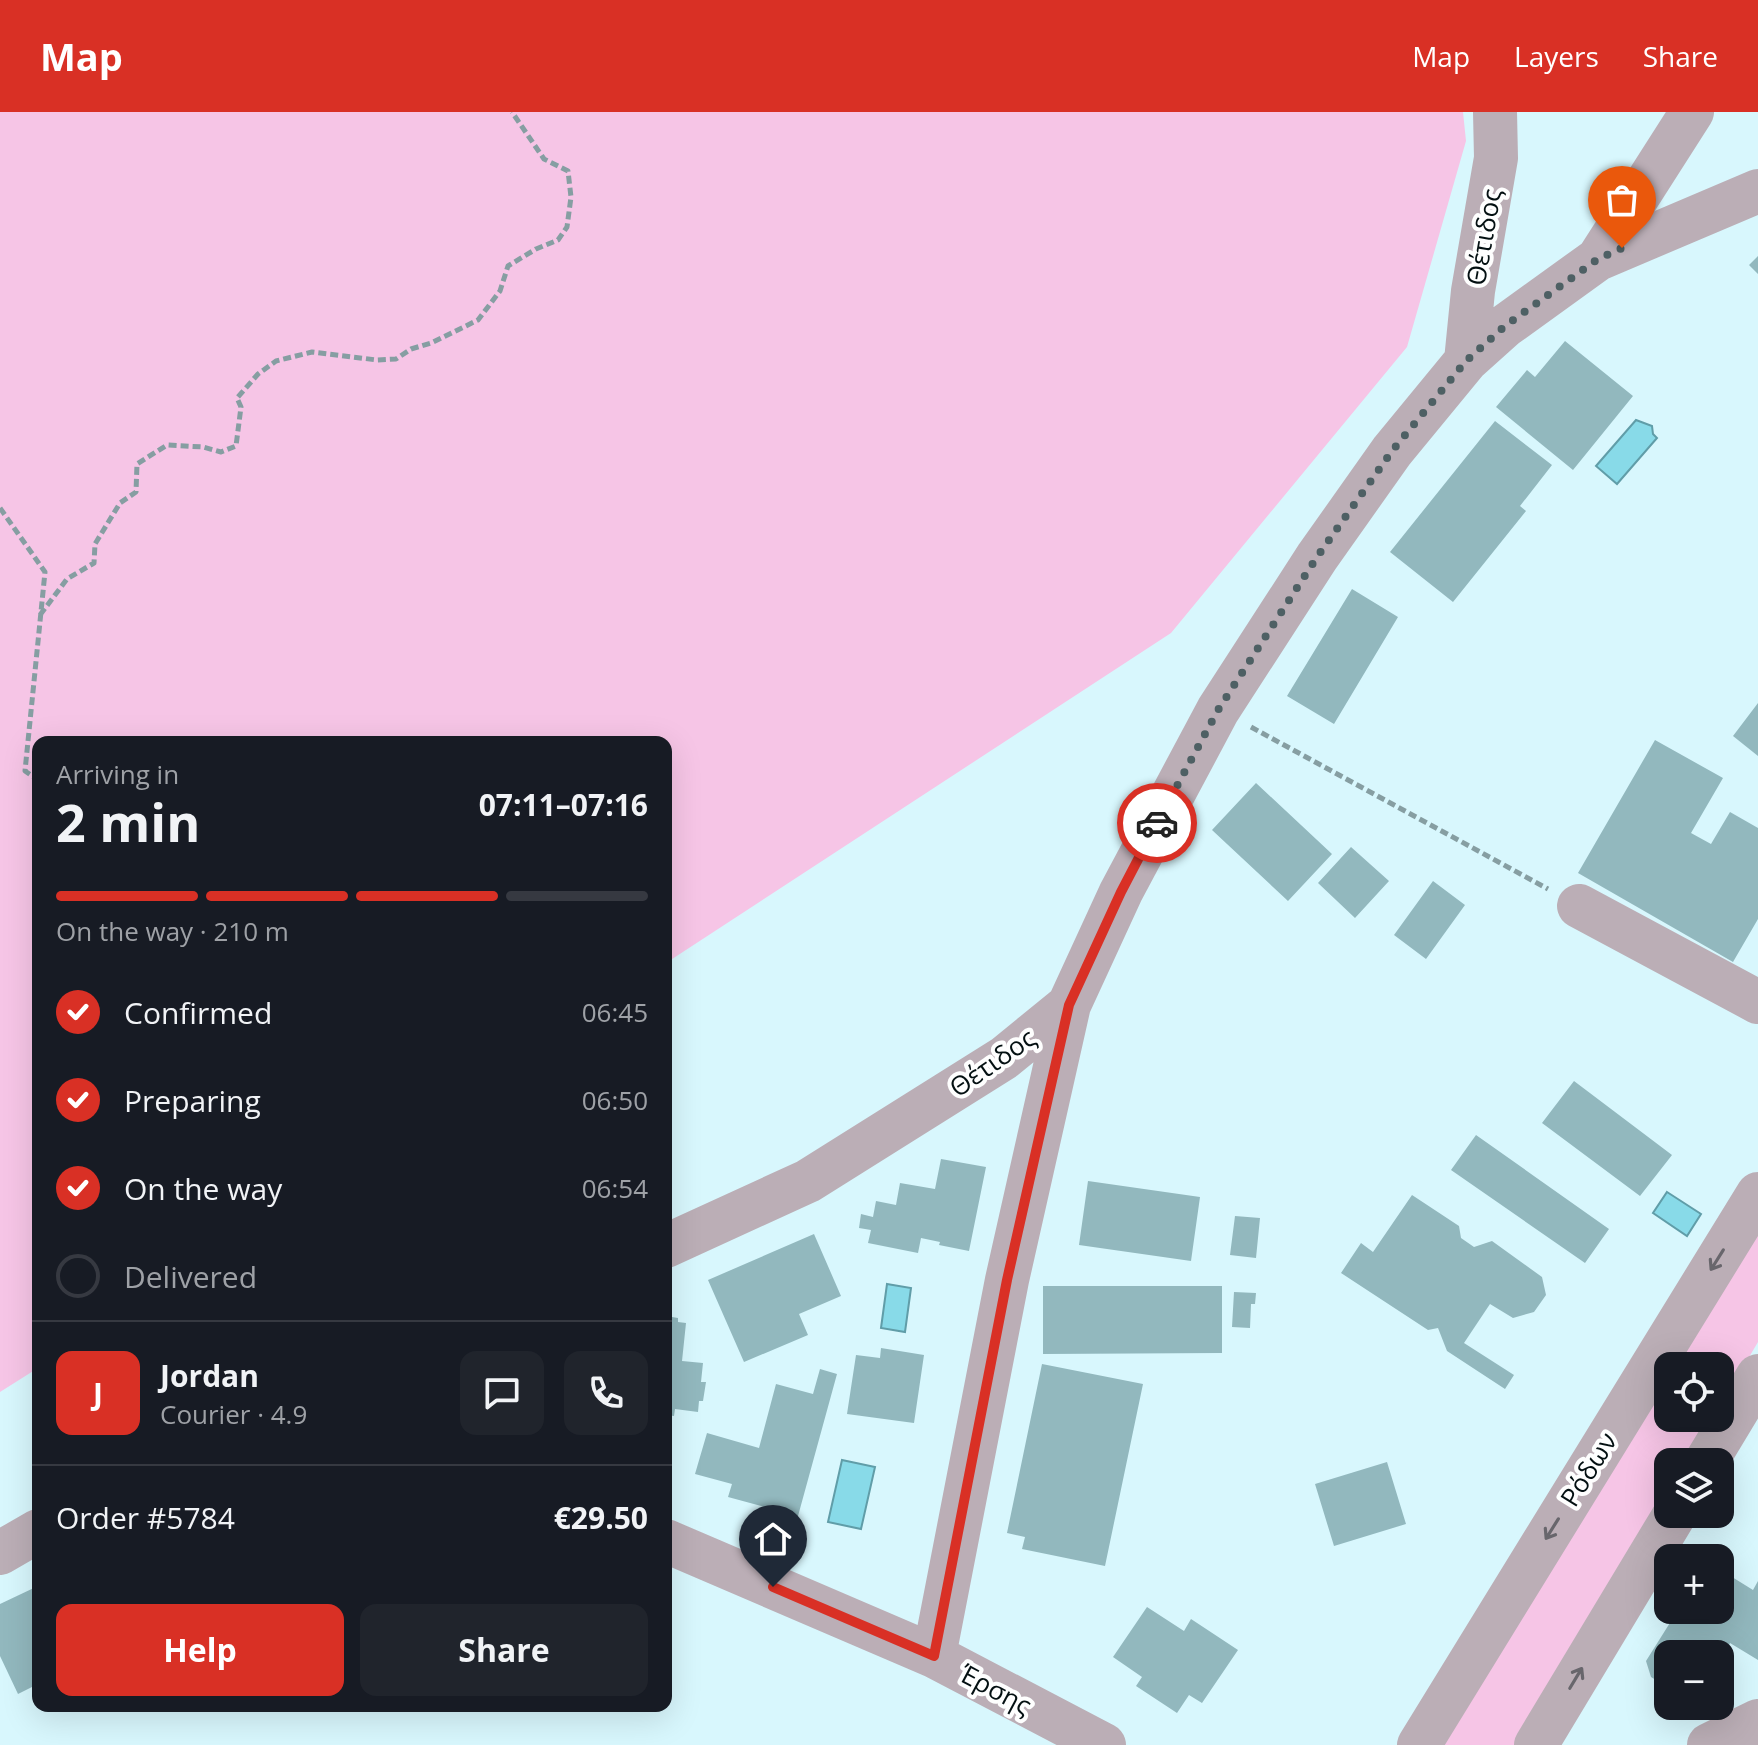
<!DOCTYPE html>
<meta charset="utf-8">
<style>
:root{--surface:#171b24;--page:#20242c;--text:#f1f3f6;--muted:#9ea1a6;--line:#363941;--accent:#d93025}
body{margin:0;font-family:"Open Sans",sans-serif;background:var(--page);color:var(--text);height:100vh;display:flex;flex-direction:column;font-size:30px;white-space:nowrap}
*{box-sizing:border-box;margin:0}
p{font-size:26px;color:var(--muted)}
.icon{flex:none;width:44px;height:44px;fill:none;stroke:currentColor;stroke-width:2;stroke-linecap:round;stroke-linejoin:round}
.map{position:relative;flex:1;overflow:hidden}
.side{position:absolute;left:32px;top:624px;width:640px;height:976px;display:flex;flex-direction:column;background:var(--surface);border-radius:16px;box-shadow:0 8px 32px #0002}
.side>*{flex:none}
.buttons{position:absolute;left:1654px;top:1240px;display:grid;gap:16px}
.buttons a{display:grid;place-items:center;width:80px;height:80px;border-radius:16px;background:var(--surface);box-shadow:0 8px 32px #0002;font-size:40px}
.pin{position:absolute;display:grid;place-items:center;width:68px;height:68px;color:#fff;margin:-82px -34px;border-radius:50% 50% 50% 0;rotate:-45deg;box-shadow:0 0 8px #0007}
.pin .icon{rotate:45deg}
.courier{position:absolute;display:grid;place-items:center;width:80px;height:80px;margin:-40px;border:6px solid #d93025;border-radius:50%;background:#fff;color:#222;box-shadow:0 2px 10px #0007}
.head em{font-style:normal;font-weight:700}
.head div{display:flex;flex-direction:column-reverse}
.head{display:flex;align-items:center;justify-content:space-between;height:136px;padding:0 24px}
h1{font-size:52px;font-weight:700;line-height:60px}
.bar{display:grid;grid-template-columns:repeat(4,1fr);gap:12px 8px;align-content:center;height:96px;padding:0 24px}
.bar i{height:10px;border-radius:6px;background:var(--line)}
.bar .current{background:var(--accent)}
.bar p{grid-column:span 4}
.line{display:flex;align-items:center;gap:20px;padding:0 24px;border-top:2px solid var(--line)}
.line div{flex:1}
.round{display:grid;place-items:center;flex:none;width:84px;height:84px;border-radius:16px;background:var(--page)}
ol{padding:0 24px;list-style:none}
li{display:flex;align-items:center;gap:24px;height:88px}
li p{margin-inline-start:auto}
li .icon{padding:8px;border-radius:50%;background:var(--accent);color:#fff;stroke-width:4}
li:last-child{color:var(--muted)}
li i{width:44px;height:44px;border:4px solid var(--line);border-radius:50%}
.primary-button{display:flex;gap:16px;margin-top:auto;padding:16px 24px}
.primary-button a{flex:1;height:92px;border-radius:16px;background:var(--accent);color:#fff;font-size:32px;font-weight:700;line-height:92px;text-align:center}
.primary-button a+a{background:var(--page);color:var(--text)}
header{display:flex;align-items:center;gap:48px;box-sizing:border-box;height:112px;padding:0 40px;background:var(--accent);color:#fff}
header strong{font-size:38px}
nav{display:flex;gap:44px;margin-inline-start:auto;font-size:28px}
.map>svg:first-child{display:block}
.green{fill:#f6c5e6}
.water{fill:#88dae8;stroke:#609da8;stroke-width:2}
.building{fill:#92b8be}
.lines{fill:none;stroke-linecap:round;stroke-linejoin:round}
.path{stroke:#869ea2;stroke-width:5;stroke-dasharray:8 4;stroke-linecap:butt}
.minor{stroke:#bbaeb6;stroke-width:44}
.oneway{stroke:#68666c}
.done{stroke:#4e6064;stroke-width:8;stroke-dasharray:0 14.4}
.route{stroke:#d93025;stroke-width:10}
.labels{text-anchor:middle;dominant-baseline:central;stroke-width:8;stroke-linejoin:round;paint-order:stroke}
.street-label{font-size:26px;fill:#030f11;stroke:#fefefe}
</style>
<header>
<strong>Map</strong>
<nav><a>Map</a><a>Layers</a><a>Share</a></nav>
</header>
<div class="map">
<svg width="1758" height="1633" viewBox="0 0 1758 1633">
<rect width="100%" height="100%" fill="#d8f7fd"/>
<!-- green -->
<path class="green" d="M0 0H1463L1466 29 1407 235 1171 521 666 851V630H38V1256L0 1280Z
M1758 1109V1230L1720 1294V1254H1669Z
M1668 1256V1306H1713L1686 1350H1668V1381L1525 1620 1516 1633H1438Z"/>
<!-- water -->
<path class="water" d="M1636 308 1652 314 1653 322 1657 326 1617 372 1596 354Z
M1667 1080 1701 1102 1687 1124 1653 1101Z
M887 1172 911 1176 905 1220 881 1216Z
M842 1348 875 1355 861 1417 828 1410Z"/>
<!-- building -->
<path class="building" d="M1758 144V162L1749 153Z
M1565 229 1633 284 1573 358 1496 295 1527 258 1535 265Z
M1495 309 1552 353 1520 394 1526 399 1453 490 1390 440Z
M1352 477 1398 505 1334 612 1287 584Z
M1758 591V644L1733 624Z
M1655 628 1723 666 1691 721 1711 732 1730 700 1758 716V807L1733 850 1578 761Z
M1256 671 1332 742 1288 789 1212 718Z
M1351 735 1389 769 1355 806 1318 771Z
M1433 769 1465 793 1426 847 1394 823Z
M1574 969 1672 1043 1640 1084 1542 1011Z
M1476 1023 1609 1117 1585 1151 1451 1058Z
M941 1047 986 1055 969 1139 939 1133 940 1130 921 1126 918 1141 868 1131 871 1118 859 1116 861 1102 873 1105 876 1089 896 1093 900 1071 935 1077Z
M1088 1069 1200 1085 1191 1149 1079 1133Z
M1412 1083 1459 1114 1461 1126 1474 1135 1492 1129 1542 1165 1546 1183 1534 1200 1513 1206 1490 1192 1464 1231 1514 1263 1505 1277 1447 1239 1438 1216 1428 1218 1341 1161 1361 1131 1373 1140Z
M1235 1104 1260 1106 1256 1146 1230 1143Z
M814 1122 841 1184 799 1202 808 1223 744 1250 708 1168Z
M1043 1174H1222V1241L1043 1242Z
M1234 1180 1256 1181 1255 1192H1251L1250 1216 1232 1215Z
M666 1204 678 1206V1210L686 1211 682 1249 703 1251 701 1270H706L703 1289H699L698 1300 675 1297 674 1304 666 1303Z
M881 1236 924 1243 914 1311 847 1302 856 1243 880 1246Z
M1042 1252 1143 1272 1105 1454 1022 1437 1025 1425 1007 1421Z
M820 1257 837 1262 798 1404 728 1385 732 1372 695 1362 707 1321 759 1336 776 1272 813 1282Z
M1387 1350 1406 1412 1334 1434 1315 1372Z
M1724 1460 1753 1478 1758 1469V1548L1730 1531 1720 1548V1542H1668V1572L1664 1573 1651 1565 1646 1549 1678 1498 1696 1506 1701 1498H1720V1467Z
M38 1474V1572L18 1582 0 1544V1492Z
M1147 1495 1184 1519 1191 1507 1238 1538 1202 1591 1189 1583 1177 1601 1136 1574 1142 1565 1113 1545Z"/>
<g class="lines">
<!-- path -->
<path class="path" d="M0 396 45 460 25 659 38 668
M40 503 67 467 94 451 95 432 120 391 136 380 137 352 167 333 203 335 221 340 236 334 241 295 237 286 258 262 276 249 312 240 377 248 396 247 411 237 431 231 478 208 500 179 508 154 536 137 558 128 567 115 571 85 568 59 544 47 512 0
M1251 615 1548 777"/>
<!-- minor -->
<path class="minor" d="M1598 147 1692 0
M1466 249 1473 179 1496 46 1495 0
M1579 794 1758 890
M666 1134 808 1069 1004 946 1069 893 1121 780 1218 598 1317 445 1392 339 1466 249 1505 214 1598 147 1758 79
M1706 1350 1758 1264
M666 1429 934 1544 1104 1633
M0 1441 38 1419
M934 1544 1007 1168 1069 893
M1419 1633 1758 1082
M1536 1633 1675 1402
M1709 1633 1758 1609"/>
</g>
<!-- one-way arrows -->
<defs><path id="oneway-shaft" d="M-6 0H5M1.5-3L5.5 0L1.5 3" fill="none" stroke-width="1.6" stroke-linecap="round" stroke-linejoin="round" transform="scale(2)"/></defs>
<g class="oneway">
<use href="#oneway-shaft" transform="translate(1717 1148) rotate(122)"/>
<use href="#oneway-shaft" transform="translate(1552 1417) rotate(122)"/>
<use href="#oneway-shaft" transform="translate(1576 1566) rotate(-59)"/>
</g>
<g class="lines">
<!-- done -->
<path class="done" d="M1157 711 1218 598 1317 445 1392 339 1466 249 1505 214 1598 147 1622 136"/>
<!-- route -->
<path class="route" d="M773 1475 934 1544 1007 1168 1069 893 1121 780 1157 711"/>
</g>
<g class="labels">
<!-- street labels -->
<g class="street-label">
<text transform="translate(1483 125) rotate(-80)">Θέτιδος</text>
<text transform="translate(992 950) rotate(-35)">Θέτιδος</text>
<text transform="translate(1588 1357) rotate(-58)">Ρόδων</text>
<text transform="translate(996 1577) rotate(28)">Έρσης</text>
</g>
</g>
</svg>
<div class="buttons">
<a><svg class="icon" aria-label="locate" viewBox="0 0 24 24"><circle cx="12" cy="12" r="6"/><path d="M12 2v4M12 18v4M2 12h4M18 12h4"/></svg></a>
<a><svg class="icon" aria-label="layers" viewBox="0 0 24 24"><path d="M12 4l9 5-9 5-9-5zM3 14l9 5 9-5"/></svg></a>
<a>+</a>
<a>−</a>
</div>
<div class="pin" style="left:1622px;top:136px;background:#ea580c"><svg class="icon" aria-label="bag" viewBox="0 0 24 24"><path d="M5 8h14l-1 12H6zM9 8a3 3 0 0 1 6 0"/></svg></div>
<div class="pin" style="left:773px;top:1475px;background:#1f2937"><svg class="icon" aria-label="home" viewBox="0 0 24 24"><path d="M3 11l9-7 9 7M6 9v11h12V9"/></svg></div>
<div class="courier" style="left:1157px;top:711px"><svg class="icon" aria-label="car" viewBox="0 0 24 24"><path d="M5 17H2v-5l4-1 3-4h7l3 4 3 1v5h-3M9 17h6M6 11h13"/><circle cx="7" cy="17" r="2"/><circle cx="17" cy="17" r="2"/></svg></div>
<section class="side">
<div class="head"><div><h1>2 min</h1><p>Arriving in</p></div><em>07:11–07:16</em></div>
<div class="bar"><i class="current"></i><i class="current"></i><i class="current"></i><i></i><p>On the way · 210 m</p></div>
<ol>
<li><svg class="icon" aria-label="check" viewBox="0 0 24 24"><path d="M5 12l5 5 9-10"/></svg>Confirmed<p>06:45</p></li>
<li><svg class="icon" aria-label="check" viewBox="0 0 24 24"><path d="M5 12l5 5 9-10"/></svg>Preparing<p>06:50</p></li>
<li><svg class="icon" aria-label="check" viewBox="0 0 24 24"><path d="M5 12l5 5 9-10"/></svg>On the way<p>06:54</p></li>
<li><i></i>Delivered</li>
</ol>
<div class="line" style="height:144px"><b class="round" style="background:var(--accent);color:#fff">J</b><div><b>Jordan</b><p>Courier · 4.9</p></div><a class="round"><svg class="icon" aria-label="chat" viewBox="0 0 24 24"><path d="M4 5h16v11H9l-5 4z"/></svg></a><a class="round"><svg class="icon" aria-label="phone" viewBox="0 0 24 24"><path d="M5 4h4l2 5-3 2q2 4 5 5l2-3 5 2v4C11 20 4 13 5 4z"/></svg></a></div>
<div class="line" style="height:104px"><div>Order #5784</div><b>€29.50</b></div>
<div class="primary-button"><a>Help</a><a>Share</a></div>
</section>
</div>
